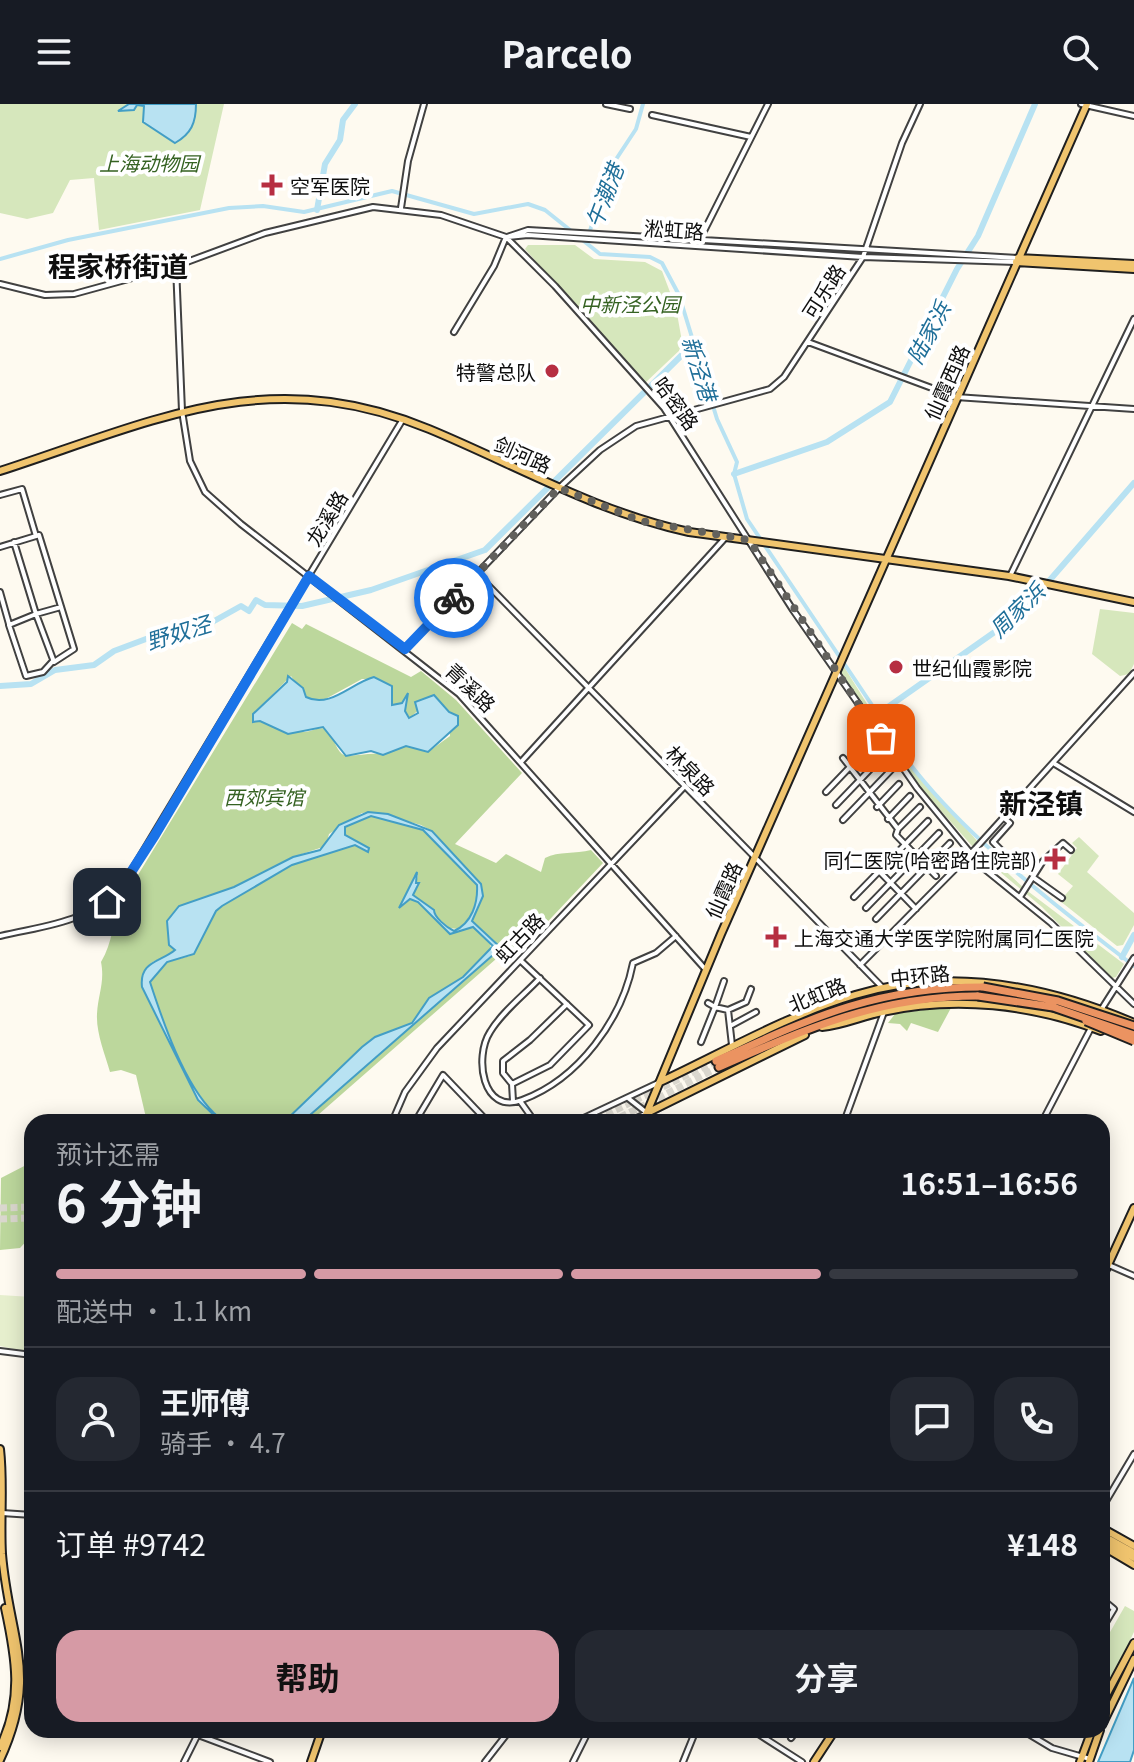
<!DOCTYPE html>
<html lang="zh">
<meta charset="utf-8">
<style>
:root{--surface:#171b24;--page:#242831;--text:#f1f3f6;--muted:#9ea1a6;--line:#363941;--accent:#d69aa5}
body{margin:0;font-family:Georgia,"Noto Sans SC",serif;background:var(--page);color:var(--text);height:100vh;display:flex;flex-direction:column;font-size:30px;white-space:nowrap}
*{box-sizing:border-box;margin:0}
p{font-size:26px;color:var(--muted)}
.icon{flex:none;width:44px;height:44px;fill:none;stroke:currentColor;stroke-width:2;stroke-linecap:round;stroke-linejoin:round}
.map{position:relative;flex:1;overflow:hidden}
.details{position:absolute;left:24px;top:1010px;width:1086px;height:624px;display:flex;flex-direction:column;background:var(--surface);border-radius:24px;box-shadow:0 4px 20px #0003}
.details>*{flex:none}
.pin{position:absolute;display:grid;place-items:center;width:68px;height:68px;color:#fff;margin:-34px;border-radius:16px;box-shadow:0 4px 12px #0006}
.courier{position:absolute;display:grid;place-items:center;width:80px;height:80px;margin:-40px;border:6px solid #1a73e8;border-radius:50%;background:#fff;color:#222;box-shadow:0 2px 10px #0007}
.overview em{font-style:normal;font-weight:700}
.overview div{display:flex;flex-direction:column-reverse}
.overview{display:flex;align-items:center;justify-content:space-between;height:136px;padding:0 32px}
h1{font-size:52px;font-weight:700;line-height:60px}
.bar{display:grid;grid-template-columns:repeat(4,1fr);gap:12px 8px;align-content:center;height:96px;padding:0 32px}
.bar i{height:10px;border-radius:6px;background:var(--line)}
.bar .on{background:var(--accent)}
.bar p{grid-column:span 4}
.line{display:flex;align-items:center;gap:20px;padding:0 32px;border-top:2px solid var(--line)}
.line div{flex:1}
.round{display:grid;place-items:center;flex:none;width:84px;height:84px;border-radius:24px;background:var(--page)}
.action{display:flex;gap:16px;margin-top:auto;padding:16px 32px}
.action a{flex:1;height:92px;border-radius:24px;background:var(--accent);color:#111;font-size:32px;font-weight:700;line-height:92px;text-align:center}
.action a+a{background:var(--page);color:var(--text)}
header{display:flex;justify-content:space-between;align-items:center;height:104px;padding:0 32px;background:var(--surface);font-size:36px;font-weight:700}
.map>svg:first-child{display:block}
.green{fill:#d6e7bc}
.forest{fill:#bcd79c;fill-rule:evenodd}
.pitch{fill:#e6efcd}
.water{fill:#b8e2f2;stroke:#439ec5;stroke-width:2}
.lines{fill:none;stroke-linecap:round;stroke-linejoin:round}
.canal{stroke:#b8e2f2;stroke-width:4}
.river{stroke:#b8e2f2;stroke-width:6}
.highway-tunnel{stroke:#dad7ce;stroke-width:7;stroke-dasharray:7 3.5;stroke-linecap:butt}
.minor-casing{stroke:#414141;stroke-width:8}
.major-casing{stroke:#1f1f1f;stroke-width:10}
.highway-casing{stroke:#1f1f1f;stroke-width:11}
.minor{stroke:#fff;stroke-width:4}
.major{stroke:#f0c46e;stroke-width:6}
.highway{stroke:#eb9361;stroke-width:7}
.highway-bridge-casing{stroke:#1f1f1f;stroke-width:11;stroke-linecap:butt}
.highway-bridge{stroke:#eb9361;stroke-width:7}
.done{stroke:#62615d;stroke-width:8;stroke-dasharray:0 14.4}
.route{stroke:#1a73e8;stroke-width:10}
.poi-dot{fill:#b62e42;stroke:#fff;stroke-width:3}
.labels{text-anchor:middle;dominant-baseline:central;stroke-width:8;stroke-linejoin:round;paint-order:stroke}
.park-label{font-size:20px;font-style:italic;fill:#356222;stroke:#fff}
.poi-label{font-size:20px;fill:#0e0e0e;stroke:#fff;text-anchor:start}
.street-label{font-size:20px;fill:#0e0e0e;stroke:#fff}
.water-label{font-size:22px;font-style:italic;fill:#1f6f99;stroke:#fff}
.district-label{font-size:28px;font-weight:bold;fill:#0e0e0e;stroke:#fff}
</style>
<header><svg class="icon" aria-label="menu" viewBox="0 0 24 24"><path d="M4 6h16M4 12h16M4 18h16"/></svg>Parcelo<svg class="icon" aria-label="search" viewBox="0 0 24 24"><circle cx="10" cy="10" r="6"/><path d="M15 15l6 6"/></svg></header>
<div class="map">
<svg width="1134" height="1658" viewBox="0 0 1134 1658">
<rect width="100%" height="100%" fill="#fefaf0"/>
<!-- green -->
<path class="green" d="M0 0H224L200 106 99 126 94 74 70 76 53 109 27 115 0 109Z
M528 141H575L594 155 645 158 662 167 676 204 683 243 644 280 525 145Z
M1100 505 1134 509V560L1129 570 1120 572 1092 550Z
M843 561 890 637 978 738 973 743 926 690 840 570Z
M1079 733 1099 752 1087 768 1134 809V821L1123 841 1117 842 1060 797 1073 782 1058 770 1077 744 1072 739Z
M983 746 1025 785 1124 860 1116 873 1112 874 1042 803 981 752Z
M1125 1502 1134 1507V1528L1102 1593V1542Z"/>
<!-- forest -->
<path class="forest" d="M292 519 302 525 306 520 411 573 421 567 456 596 522 669 455 740 496 759 506 750 541 768 545 754C559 747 575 750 591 746L603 759 505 863 496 855 310 1018H302L500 844 472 817 481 780 432 727 421 721 374 708 362 709 329 730 326 742 293 753 234 783 179 802 167 817 169 841 175 846C155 863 149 847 142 883L198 996 222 1018H147L136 971 121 966 110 968C105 950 96 929 97 910 98 890 105 878 101 858 113 838 112 818 122 797ZM291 572 306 593 320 598 362 575H379L393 586 392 601 402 599 406 593 405 607 410 614 434 591 449 608 450 632 428 648 406 642 383 651C371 647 349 655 342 650 335 644 333 632 328 625 317 622 312 628 302 628 289 629 263 619 253 610Z
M371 712 426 727 477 781C477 798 473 814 458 825L449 824 413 791 418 771 414 772 400 804 410 795 418 798 450 830 473 823 490 838 491 845 463 873 429 894 412 919 375 933 362 943 284 1018 222 1014C187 992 163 917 150 878L167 858 190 852 216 806 222 802 292 761 355 741 364 743 347 735 343 726 353 717Z
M952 902 938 928 911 919 907 927 900 920 888 919 895 910Z
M32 1058V1131L20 1144 0 1146 1 1074Z"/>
<!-- pitch -->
<path class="pitch" d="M0 1191 32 1193V1249L0 1242Z"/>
<!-- water -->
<path class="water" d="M129 0H196C196 19 191 30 175 39L143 18 144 2 137 1 134 6 118 7Z
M288 572 303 584 306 593C330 605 351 579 374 573L392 582V601L402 599 408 589 405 607 409 614 418 609 415 598 434 591 449 608 458 612V621L428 648 406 642 383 651 371 647 346 652 323 623 288 630 260 617 253 618V610L287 578Z
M368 708 388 710 432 727 481 780 483 792 472 817 501 844 302 1018H284L362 943 375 933 412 919 429 894 463 873 493 842 473 823 450 830 418 798 410 795 399 804 417 768 416 779H419L413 791 434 806C434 813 446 823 454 827 472 819 478 799 477 781L423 726 371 712 345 723V731L369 744 368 748 355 741 292 761 222 802 216 807 194 850 167 858 150 878C163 918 184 980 214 1009 223 1018 234 1017 244 1018L220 1017 198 996 142 883C139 857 161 858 175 846L169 841 167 817 179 802 234 783 293 753 320 746 339 721Z
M1134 1574V1646L1130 1658H1098Z"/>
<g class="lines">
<!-- canal -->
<path class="canal" d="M588 133 609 66 636 25 643 0
M0 155 68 136 229 104 263 102 304 108 392 87 474 110 528 100 545 106 600 150 650 153 662 159 679 191 717 315 737 358 734 370 747 415 878 610C926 705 1050 797 1134 862"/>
<!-- river -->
<path class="river" d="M317 106 325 60 340 36 343 16 355 0
M734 370 827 338 890 298 957 165 978 132 1035 0
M0 582 31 580 55 566 94 561 114 547 146 535 198 526 241 502 249 507 256 496 265 501 302 502 371 486 485 446 693 240
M878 610 1006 520 1036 492 1134 379
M1122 853 1134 831"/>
<!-- highway-tunnel -->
<path class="highway-tunnel" d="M597 1015 716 957
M611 1018 719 963
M0 1104 32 1103
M0 1115 32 1114"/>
<!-- minor casing -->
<g class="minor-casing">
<path id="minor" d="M606 0 630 5
M1081 0 1134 12
M652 11 751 33
M401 104 408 57 424 0
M507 133 528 126 1018 154
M508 133 528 131 863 153 1016 158
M699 137 768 0
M176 162 182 307 190 357 205 388 241 420 459 590 706 866
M0 180 45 191 74 190 176 162 265 129 373 103 441 111 506 133 555 182 664 304 793 506 917 684 982 763 1051 819 1134 900
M454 228 494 162 506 133
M808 238 956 293 1134 305
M0 391 22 385 36 432 0 443
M36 432 39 431 74 545 54 558 36 510 61 503
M14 438 36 510 9 521 26 572 43 568 53 557
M477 470 883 884
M1010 472 1134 215
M0 488 9 520
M405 545 559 384 600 346 636 322 770 285 784 273 863 153 902 39 920 0
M843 654 898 725 896 731 936 772
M521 658 726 433
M1055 660 1134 708
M826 688 872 640
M836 701 882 653
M877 703 899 680
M1004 714 1010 719 993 738 1009 754H1025L1035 769
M888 715 910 692
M843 716 892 665
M898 725 920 703
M879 767 916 805
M1034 774 1062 794
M854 793 928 717
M1020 793 1043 757 1063 739 1071 746
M866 804 939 729
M876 815 950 739
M0 832C52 820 86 820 124 779L403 315
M860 861 975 745 1134 569
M540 874C524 891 502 908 490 928 474 953 482 1011 522 996 579 975 622 915 633 859L656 849 676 832
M724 877 715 903 728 906
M1101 906 1134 854
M732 921 756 908
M701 938 715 903 708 899
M732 941 728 906 746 898 751 885
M512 980 550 961 589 921 520 856
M513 997 512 980 503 969V957L530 936 567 900
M520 997 535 1018
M392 1018 405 988 437 944 685 682
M415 1018 443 971 488 1018
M575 1018 658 979
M628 1018 647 1009 628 994
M844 1018 884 908
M1042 1018 1091 924
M1102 1158 1134 1172
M0 1247 32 1251
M1102 1404 1134 1350
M2 1409 32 1411
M1102 1457 1108 1446
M1102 1495 1114 1505 1102 1525
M752 1626 802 1658
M1022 1626 1052 1644 1090 1655
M198 1631 270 1658
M791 1634 797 1626
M184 1658 200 1626
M485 1658 510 1626
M573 1658 589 1626
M683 1658 696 1626"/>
</g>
<!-- major casing -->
<g class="major-casing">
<path id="major" d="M1018 154 1134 160
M1016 158 1134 165
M0 367C154 317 267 258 429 325 516 361 596 408 689 428L1009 472 1134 498
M822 923C843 921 862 912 882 908 955 892 1032 900 1101 927
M660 978C724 948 788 911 855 891 949 863 1045 881 1134 919
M647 1009 805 931
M643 1018 721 830 1087 0
M1102 1174 1134 1104
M0 1345C4 1380 0 1415 2 1450 9 1535 40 1570 0 1656
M1102 1424 1134 1442
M1102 1431 1134 1449
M1102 1436 1134 1454
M1102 1442 1134 1461
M1102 1599 1134 1539
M1102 1621 1134 1555
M0 1643C23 1595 16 1555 5 1504
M311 1658 322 1626
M814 1658 835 1626
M1080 1658 1092 1626
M1089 1658 1100 1626"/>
</g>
<!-- highway casing -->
<g class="highway-casing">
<path id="highway" d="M716 957C811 914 876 883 983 883
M719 963C807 924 880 892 978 892
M591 1018 597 1015"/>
</g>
<!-- minor -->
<use href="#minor" class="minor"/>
<!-- major -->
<use href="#major" class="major"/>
<!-- highway -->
<use href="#highway" class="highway"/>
<!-- highway-bridge casing -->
<g class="highway-bridge-casing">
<path id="highway-bridge" d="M983 883 1058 897 1134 922
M978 892 1053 903 1134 931
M1086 917 1134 937"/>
</g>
<!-- highway-bridge -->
<use href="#highway-bridge" class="highway-bridge"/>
</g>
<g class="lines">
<!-- done -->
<path class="done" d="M454 494 559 384 641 417 749 436 881 634"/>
<!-- route -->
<path class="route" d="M107 798 124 779 155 731 309 472 405 545 454 494"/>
</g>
<!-- markers -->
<g class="poi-dot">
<path d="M268 69h8v8h8v8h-8v8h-8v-8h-8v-8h8z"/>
<circle cx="552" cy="267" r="8"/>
<circle cx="896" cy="563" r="8"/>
<path d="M1051 743h8v8h8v8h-8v8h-8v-8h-8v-8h8z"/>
<path d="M772 821h8v8h8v8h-8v8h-8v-8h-8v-8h8z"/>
</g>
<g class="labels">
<!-- park labels -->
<g class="park-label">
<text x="149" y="58">上海动物园</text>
<text x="630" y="199">中新泾公园</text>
<text x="264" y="692">西郊宾馆</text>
</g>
<!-- poi labels -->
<g class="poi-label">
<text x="290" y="81">空军医院</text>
<text x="536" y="267" text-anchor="end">特警总队</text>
<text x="912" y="563">世纪仙霞影院</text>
<text x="1037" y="755" text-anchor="end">同仁医院(哈密路住院部)</text>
<text x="794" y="833">上海交通大学医学院附属同仁医院</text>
</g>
<!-- street labels -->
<g class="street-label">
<text transform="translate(674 125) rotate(4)">淞虹路</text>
<text transform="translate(823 187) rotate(-57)">可乐路</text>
<text transform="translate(946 278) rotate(-66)">仙霞西路</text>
<text transform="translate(677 299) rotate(54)">哈密路</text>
<text transform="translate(523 350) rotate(24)">剑河路</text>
<text transform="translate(326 414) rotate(-59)">龙溪路</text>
<text transform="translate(471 583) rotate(44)">青溪路</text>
<text transform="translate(691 666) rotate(46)">林泉路</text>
<text transform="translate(723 786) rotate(-66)">仙霞路</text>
<text transform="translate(519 833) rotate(-46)">虹古路</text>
<text transform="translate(920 871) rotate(-6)">中环路</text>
<text transform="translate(817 890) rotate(-22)">北虹路</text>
</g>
<!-- water labels -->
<g class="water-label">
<text transform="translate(603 91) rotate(-69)">午潮港</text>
<text transform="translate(927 228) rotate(-62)">陆家浜</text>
<text transform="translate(701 264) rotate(73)">新泾港</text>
<text transform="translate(1016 505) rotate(-44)">周家浜</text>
<text transform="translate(178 527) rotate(-17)">野奴泾</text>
</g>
<!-- district labels -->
<g class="district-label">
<text x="118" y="161">程家桥街道</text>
<text x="1041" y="698">新泾镇</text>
</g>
</g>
</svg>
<div class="pin" style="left:881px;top:634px;background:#ea580c"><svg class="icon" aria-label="bag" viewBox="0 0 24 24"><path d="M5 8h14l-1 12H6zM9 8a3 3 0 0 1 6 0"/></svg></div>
<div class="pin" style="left:107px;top:798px;background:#1f2937"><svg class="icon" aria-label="home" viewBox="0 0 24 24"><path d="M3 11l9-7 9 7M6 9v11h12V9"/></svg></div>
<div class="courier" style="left:454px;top:494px"><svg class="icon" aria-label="bike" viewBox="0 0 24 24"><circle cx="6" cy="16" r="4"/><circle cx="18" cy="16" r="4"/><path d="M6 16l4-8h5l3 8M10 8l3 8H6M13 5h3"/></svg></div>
<section class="details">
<div class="overview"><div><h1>6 分钟</h1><p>预计还需</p></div><em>16:51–16:56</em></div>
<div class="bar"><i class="on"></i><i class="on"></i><i class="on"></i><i></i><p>配送中 · 1.1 km</p></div>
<div class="line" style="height:144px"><a class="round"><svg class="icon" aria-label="person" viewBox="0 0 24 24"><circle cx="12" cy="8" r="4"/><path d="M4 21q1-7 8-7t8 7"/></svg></a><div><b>王师傅</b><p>骑手 · 4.7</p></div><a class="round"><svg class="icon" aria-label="chat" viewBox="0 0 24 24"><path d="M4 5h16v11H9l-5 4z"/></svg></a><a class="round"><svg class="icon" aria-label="phone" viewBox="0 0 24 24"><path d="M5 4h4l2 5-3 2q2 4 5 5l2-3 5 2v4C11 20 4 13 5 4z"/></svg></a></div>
<div class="line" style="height:104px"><div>订单 #9742</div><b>¥148</b></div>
<div class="action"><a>帮助</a><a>分享</a></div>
</section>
</div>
